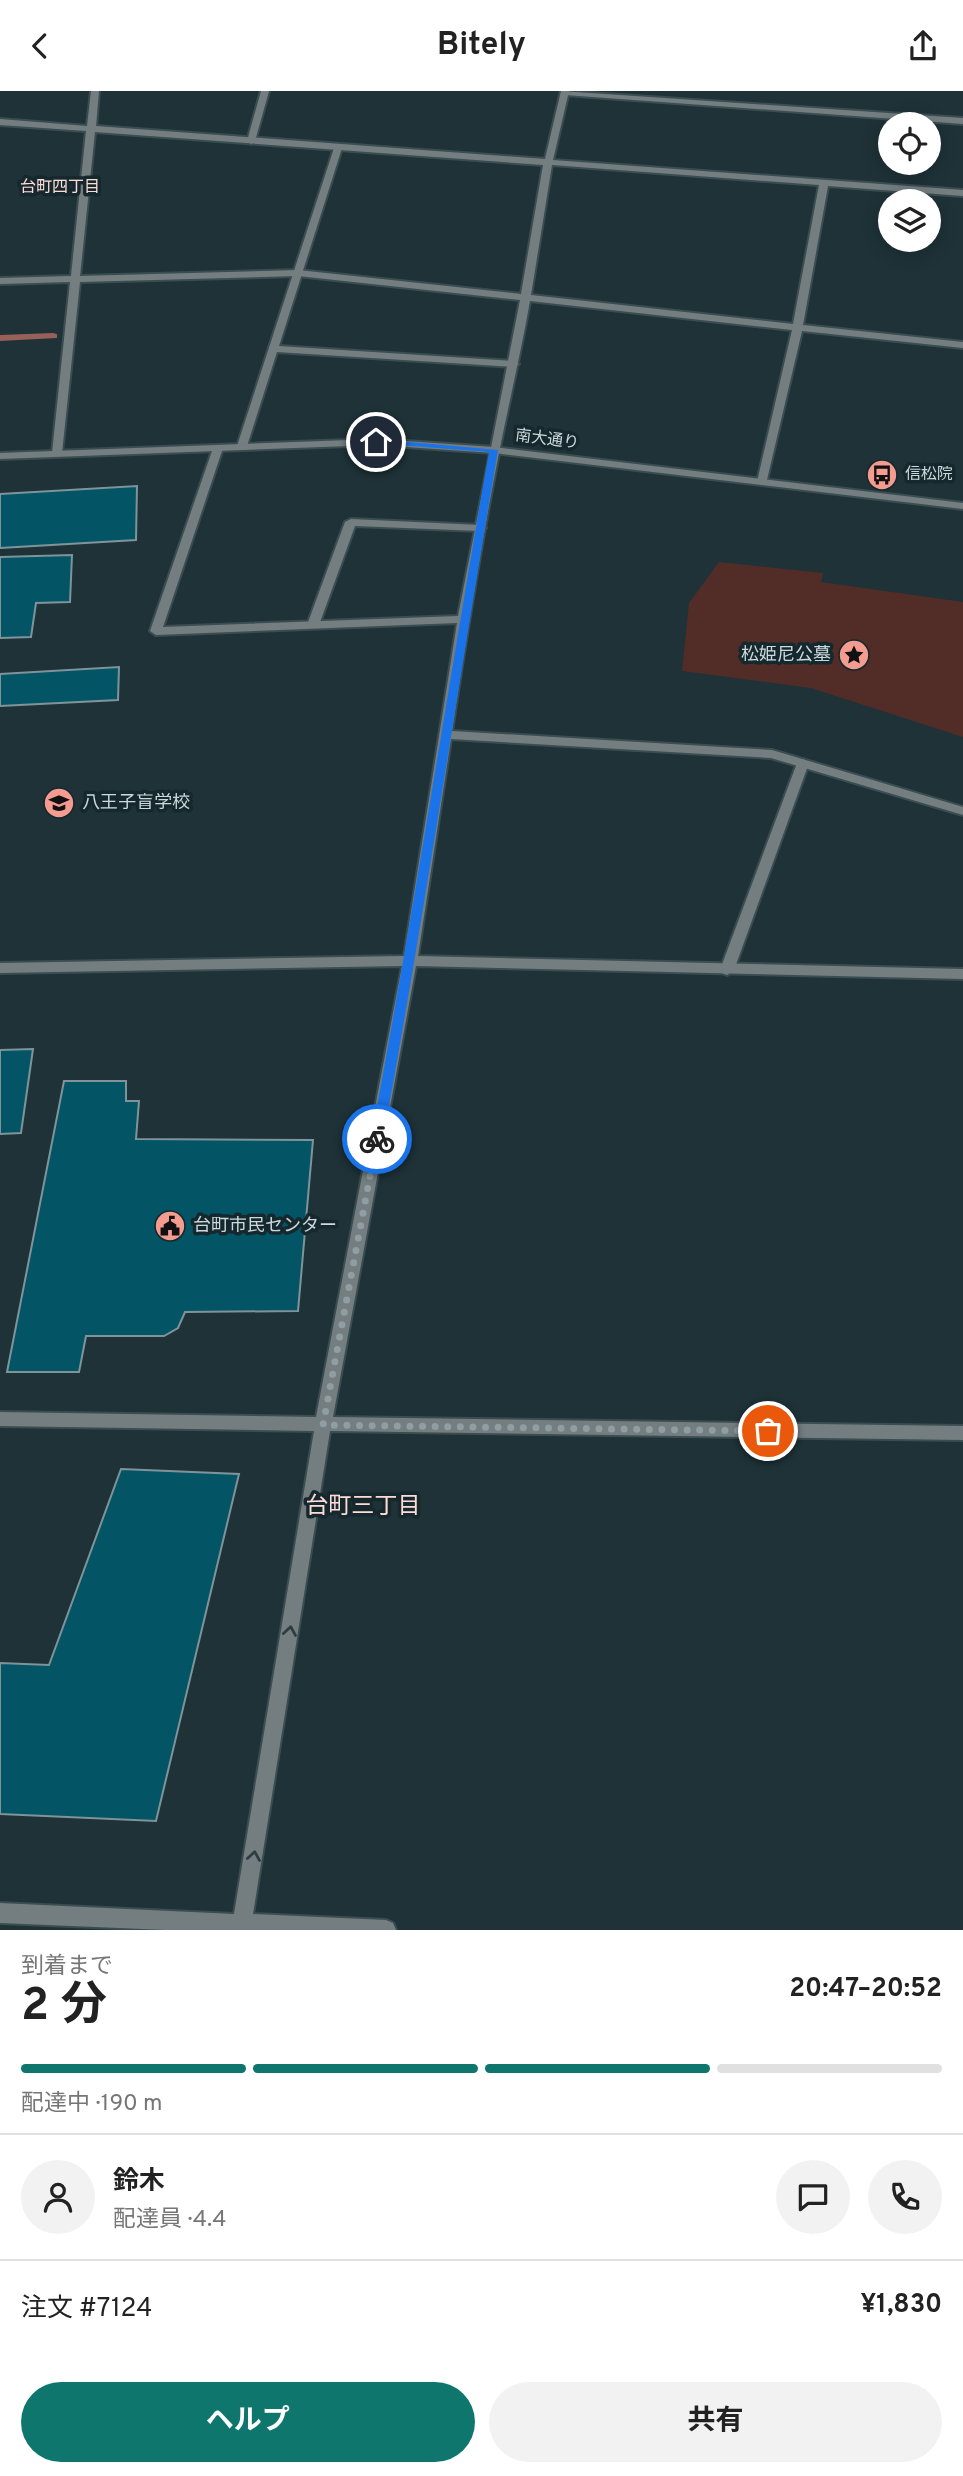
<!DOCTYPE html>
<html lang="ja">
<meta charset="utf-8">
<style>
:root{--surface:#fff;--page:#f2f2f2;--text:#222;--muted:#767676;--line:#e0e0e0;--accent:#0f766e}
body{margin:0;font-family:Overpass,"Noto Sans JP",sans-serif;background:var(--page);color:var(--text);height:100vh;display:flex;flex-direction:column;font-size:26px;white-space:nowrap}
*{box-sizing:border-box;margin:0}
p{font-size:23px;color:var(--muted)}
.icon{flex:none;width:38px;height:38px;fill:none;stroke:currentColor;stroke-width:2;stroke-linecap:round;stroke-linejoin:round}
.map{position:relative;height:1839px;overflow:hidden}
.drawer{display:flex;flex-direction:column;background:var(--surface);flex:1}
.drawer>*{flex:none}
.buttons{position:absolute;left:878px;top:21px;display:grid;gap:14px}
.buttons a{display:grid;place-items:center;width:63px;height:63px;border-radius:50%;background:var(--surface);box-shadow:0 4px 18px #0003;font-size:35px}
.pin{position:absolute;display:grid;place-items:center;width:60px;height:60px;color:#fff;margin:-30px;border:4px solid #fff;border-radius:50%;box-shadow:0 2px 7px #0007}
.courier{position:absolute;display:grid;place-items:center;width:70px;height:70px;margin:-35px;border:5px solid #1a73e8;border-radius:50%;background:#fff;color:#222;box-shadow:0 2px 9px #0007}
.summary em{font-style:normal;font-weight:700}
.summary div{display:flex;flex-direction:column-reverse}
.summary{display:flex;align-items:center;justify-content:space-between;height:119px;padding:0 21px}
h1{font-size:46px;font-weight:700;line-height:52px}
.bar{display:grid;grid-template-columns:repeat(4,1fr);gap:10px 7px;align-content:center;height:84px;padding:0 21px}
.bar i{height:9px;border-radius:5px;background:var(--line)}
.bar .current{background:var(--accent)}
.bar p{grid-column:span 4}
.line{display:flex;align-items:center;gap:18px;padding:0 21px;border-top:2px solid var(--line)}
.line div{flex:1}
.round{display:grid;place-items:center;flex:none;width:74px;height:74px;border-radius:37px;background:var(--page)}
.primary-button{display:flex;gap:14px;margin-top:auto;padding:14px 21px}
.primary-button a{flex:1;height:80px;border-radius:42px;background:var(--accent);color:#fff;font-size:28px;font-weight:700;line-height:80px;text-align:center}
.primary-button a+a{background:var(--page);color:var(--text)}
header{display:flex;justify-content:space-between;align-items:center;height:91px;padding:0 21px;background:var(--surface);font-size:32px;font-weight:700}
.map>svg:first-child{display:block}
.green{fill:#522d28}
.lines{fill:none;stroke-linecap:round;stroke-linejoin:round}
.stream{fill:#976058;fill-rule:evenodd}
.building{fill:#035566;stroke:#7e949a;stroke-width:2}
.service-casing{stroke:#3a4d51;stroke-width:4}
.minor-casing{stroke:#3a4d51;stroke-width:4}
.tertiary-casing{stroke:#3a4d51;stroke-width:4}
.service{fill:#747e80;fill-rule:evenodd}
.minor{fill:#747e80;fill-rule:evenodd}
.tertiary{fill:#747e80;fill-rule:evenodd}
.oneway{stroke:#2d3e42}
.route{fill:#1a73e8}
.done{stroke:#8f9ea2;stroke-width:7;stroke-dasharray:0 12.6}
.labels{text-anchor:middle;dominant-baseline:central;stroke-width:7;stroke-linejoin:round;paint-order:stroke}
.far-neighbourhood-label{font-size:16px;fill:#fedbd6;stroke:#15282d}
.far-street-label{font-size:16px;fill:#ccd8db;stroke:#15282d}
.far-poi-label{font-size:16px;fill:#ccd8db;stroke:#15282d;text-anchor:start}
.poi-label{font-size:18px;fill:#ccd8db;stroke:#15282d;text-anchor:start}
.near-neighbourhood-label{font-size:23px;fill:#fedbd6;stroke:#15282d}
</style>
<header><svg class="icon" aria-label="back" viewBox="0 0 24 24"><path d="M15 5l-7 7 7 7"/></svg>Bitely<svg class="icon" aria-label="share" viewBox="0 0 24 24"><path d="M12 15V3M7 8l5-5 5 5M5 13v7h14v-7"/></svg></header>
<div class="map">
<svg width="963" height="1839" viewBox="0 0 963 1839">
<rect width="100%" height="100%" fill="#1e3237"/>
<!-- green -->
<path class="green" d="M719 471 823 482 821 491 963 511V646L811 597 682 580 689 512Z"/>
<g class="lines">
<!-- stream -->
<path class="stream" d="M53 242 57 243V247L0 250V244Z"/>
</g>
<!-- building -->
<path class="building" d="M137 395 136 449 0 457V403Z
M72 464 70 511 36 512 31 546 0 547V466Z
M119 576 118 609 0 615V583Z
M33 958 21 1042 0 1043V959Z
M64 990H126V1010H139L136 1048 313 1049 298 1220 185 1221 178 1237 164 1245H86L79 1281H7Z
M121 1378 239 1383 156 1730 0 1723V1572L49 1574Z"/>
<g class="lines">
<!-- service casing -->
<g class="service-casing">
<path id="service" d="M261 0H269L255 50 251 53 247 50Z
M561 0 963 27V33L565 4Z
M338 54 342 57 279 255 514 270 519 273 514 276 277 261 247 355 246 357H238L237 355 334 57Z
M351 428 480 434 486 437 480 440 355 435 319 534 317 537H309L307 534 345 431Z
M803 668 809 672 734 879 727 884 722 882 720 879 797 672Z"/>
</g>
<!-- minor casing -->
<g class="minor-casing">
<path id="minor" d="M91 0H99L96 35 545 68 561 0H569L553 69 963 99V105L828 95 803 234 963 251V257L802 240 766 393 762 394 757 391 792 239 530 210C521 261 509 311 499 362 481 454 466 547 452 640L772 659 963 716V724L771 667 451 648 418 865 963 878V888L416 875 333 1326 963 1335V1349L330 1340 253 1823 386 1829 393 1832 396 1839H166L0 1832V1812L234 1823 314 1340 0 1335V1321L316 1326 402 875 0 882V872L404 865 457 532 156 544 150 540 213 357 218 354 223 357 163 536 458 525 520 209 298 185 80 191 62 362 61 364H53L52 362 70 191 0 193V187L71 185 86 40 0 34V28L87 35ZM95 41 543 74 521 203 298 179 80 185ZM552 74 819 94 793 233 531 204Z"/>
</g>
<!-- tertiary casing -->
<g class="tertiary-casing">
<path id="tertiary" d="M376 348 494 356 963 412V418L494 362 376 354 0 368V362Z"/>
</g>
<!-- service -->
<use href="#service" class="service"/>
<!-- minor -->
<use href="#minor" class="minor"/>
<!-- tertiary -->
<use href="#tertiary" class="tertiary"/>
</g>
<!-- one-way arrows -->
<defs><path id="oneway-chevron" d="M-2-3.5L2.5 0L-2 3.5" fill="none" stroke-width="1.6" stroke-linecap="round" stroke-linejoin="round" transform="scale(1.75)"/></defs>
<g class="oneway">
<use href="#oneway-chevron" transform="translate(290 1540) rotate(-81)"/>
<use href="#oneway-chevron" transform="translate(254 1765) rotate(-81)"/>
</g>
<!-- route -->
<path class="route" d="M376 348 498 359C459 588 425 819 383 1048L377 1053 371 1048C414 820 449 590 489 361L373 352Z"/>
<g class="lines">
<!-- done -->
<path class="done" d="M377 1048 323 1334 768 1340"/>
</g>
<!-- icons -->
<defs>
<g id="bus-disc" transform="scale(1.575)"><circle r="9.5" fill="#f59c90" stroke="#15282d"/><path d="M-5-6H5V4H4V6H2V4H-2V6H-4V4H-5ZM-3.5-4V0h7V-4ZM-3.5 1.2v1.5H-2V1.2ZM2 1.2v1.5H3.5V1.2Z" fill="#111"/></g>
<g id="sight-disc" transform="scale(1.575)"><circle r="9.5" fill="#f59c90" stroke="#15282d"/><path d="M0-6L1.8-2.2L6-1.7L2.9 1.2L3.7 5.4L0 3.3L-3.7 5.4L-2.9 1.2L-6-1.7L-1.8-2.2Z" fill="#111"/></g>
<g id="school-disc" transform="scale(1.575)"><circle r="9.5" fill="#f59c90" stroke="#15282d"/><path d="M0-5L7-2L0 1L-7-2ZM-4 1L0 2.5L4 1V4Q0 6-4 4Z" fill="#111"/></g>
<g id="civic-disc" transform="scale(1.575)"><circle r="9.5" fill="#f59c90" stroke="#15282d"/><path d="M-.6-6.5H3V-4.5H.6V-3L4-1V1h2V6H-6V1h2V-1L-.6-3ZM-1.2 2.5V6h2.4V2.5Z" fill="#111"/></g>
</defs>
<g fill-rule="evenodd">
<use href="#bus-disc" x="882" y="384"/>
<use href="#sight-disc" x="854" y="564"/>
<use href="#school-disc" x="59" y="712"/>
<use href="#civic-disc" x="170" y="1135"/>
</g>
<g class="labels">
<!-- far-neighbourhood labels -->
<g class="far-neighbourhood-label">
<text x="60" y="97">台町四丁目</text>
</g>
<!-- far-street labels -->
<g class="far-street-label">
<text transform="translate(547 349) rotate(7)">南大通り</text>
</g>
<!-- far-poi labels -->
<g class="far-poi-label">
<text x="905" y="384">信松院</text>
</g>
<!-- poi labels -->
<g class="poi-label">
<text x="831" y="564" text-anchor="end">松姫尼公墓</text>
<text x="82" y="712">八王子盲学校</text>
<text x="193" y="1135">台町市民センター</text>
</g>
<!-- near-neighbourhood labels -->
<g class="near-neighbourhood-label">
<text x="363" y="1416">台町三丁目</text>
</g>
</g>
</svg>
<div class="buttons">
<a><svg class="icon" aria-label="locate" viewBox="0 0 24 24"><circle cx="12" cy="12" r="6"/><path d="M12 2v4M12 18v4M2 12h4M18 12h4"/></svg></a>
<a><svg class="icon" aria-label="layers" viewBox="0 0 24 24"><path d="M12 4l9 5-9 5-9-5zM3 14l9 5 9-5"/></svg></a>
</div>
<div class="pin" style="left:768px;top:1340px;background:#ea580c"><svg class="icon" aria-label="bag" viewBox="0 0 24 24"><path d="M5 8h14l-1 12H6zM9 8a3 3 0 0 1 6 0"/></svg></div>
<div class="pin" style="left:376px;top:351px;background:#1f2937"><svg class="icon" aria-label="home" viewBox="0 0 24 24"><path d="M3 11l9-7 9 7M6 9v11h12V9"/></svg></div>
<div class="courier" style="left:377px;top:1048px"><svg class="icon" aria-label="bike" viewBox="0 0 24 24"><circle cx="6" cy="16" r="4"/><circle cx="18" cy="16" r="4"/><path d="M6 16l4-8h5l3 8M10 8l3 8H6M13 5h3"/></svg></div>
</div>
<section class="drawer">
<div class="summary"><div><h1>2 分</h1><p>到着まで</p></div><em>20:47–20:52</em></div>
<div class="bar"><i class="current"></i><i class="current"></i><i class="current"></i><i></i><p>配達中 · 190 m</p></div>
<div class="line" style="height:126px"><a class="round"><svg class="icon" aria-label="person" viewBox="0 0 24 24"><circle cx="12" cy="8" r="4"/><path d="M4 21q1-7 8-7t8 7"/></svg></a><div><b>鈴木</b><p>配達員 · 4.4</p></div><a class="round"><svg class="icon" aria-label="chat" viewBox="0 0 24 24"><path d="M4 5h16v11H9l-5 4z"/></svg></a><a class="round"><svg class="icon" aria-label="phone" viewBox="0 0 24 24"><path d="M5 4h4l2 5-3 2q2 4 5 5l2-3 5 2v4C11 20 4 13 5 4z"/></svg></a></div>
<div class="line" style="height:91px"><div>注文 #7124</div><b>¥1,830</b></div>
<div class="primary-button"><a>ヘルプ</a><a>共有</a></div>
</section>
